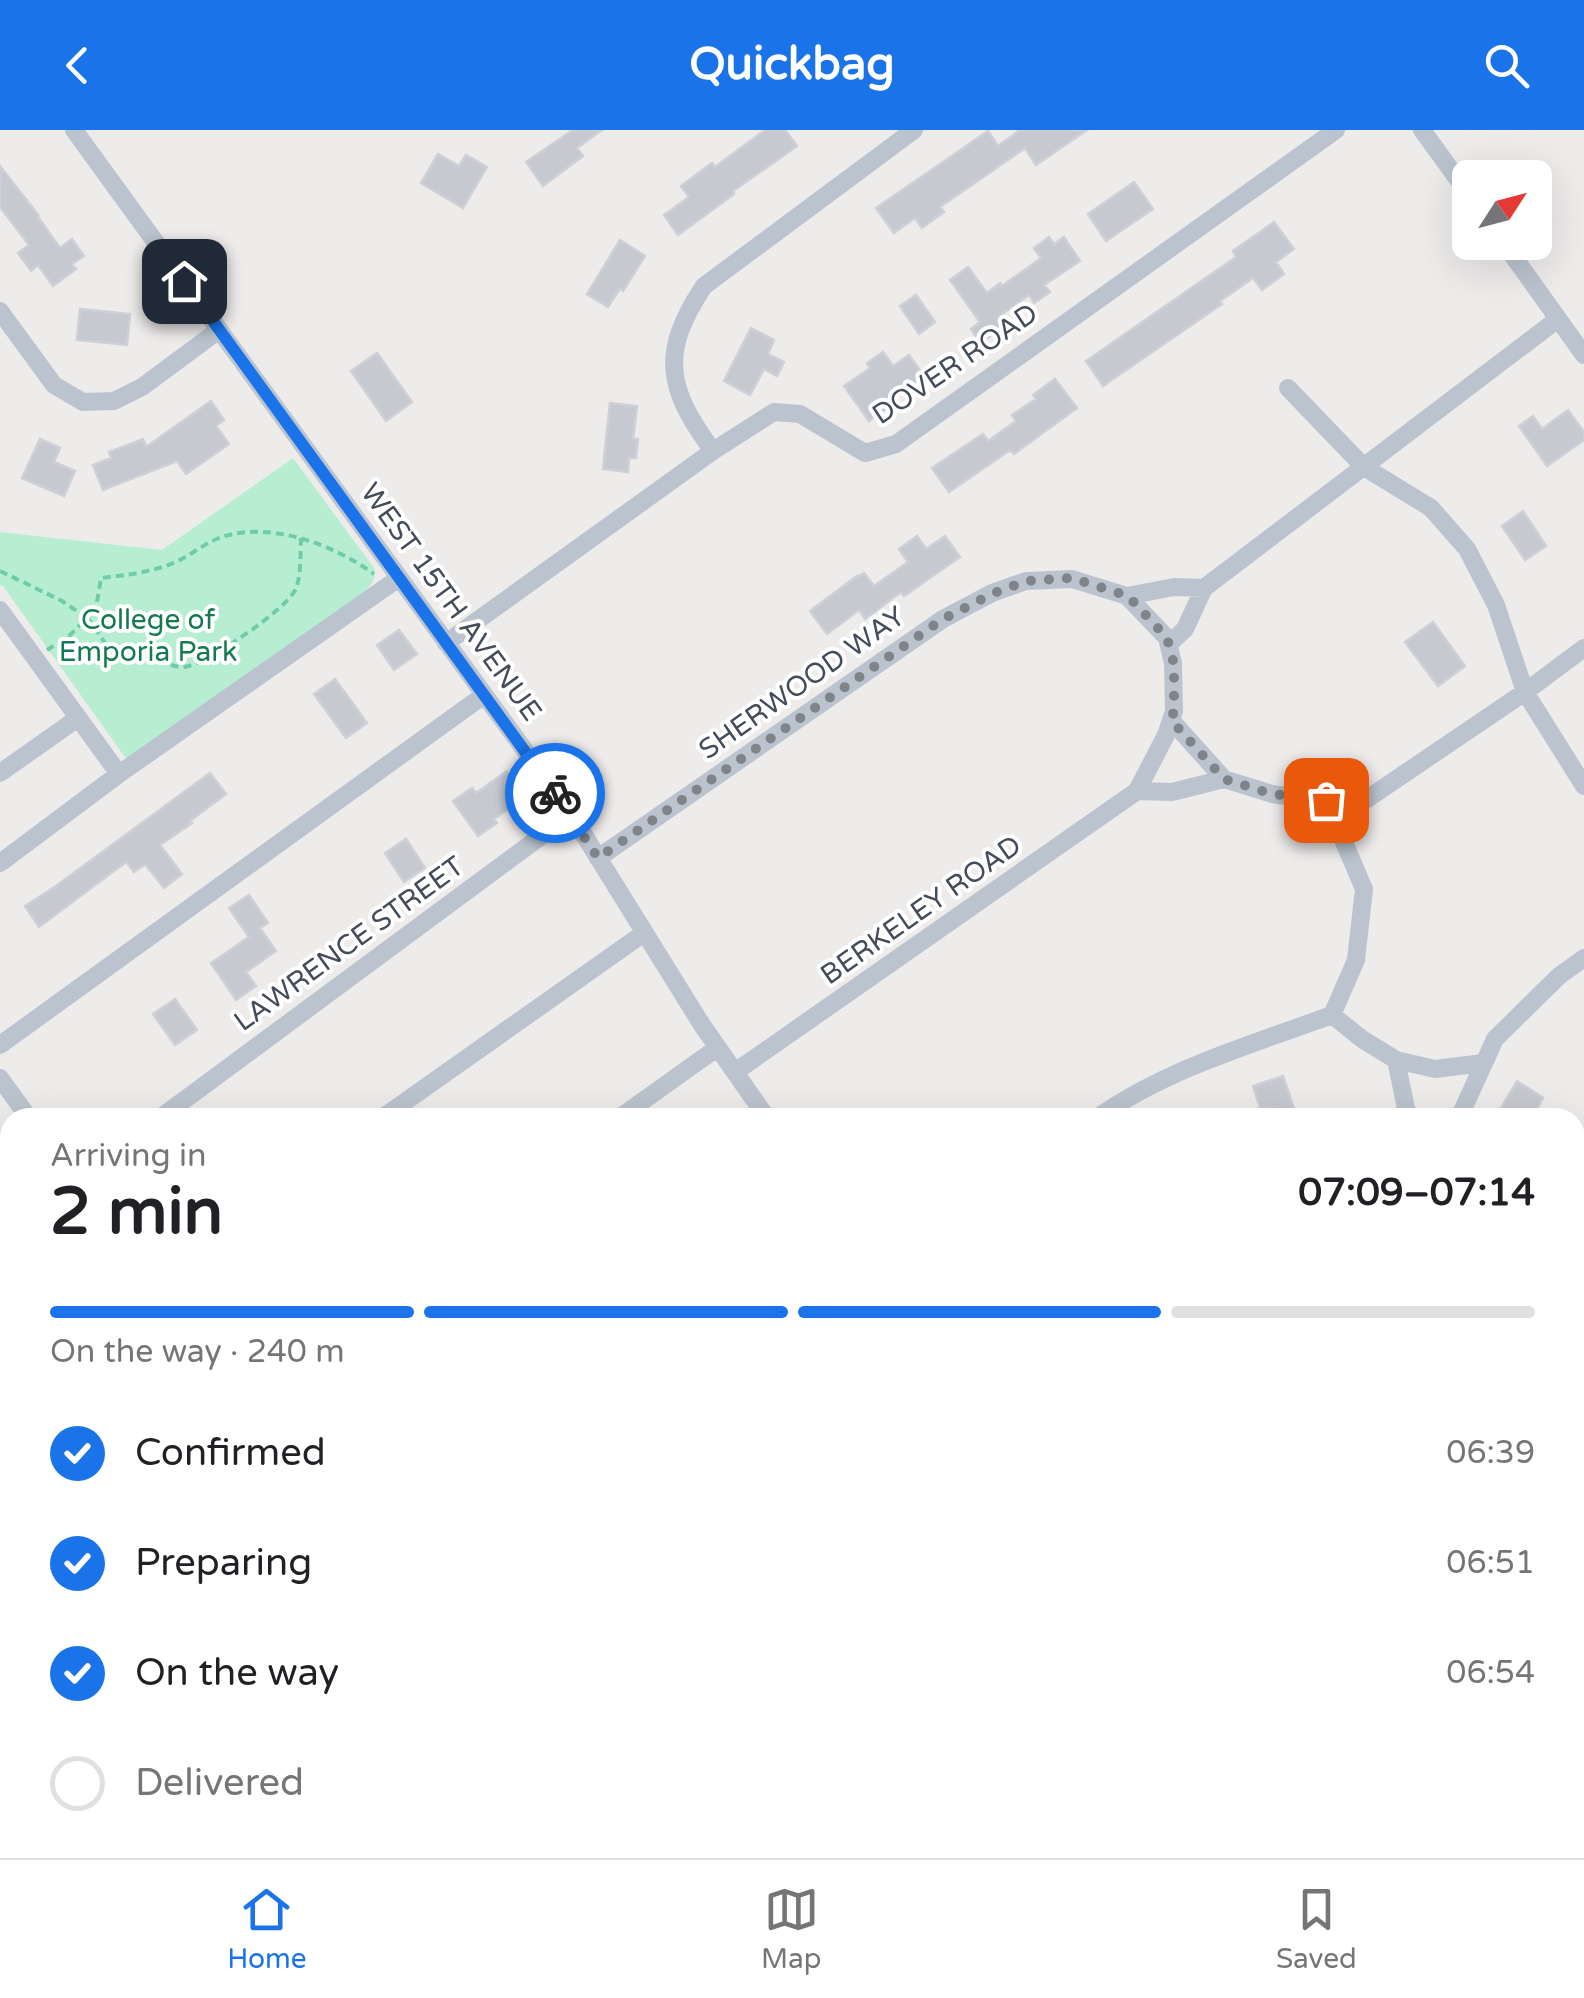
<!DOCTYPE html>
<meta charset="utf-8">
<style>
:root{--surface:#fff;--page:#f2f2f2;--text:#202124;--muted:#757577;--line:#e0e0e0;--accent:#1a73e8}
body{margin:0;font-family:"Varela Round",sans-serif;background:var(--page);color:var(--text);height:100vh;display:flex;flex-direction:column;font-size:38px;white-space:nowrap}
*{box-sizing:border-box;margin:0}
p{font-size:32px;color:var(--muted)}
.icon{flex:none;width:55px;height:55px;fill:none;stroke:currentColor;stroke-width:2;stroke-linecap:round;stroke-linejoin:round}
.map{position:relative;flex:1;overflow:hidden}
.details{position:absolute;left:0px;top:978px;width:1585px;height:752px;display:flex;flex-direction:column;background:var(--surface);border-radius:30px 30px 0 0;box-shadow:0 10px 40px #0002}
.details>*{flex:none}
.needle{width:65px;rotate:54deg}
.buttons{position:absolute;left:1452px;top:30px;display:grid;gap:20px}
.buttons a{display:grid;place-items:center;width:100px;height:100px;border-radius:15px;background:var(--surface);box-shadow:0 10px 40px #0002;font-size:50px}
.pin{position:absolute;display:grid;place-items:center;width:85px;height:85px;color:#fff;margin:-42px;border-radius:20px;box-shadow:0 5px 15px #0006}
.courier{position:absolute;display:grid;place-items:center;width:100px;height:100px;margin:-50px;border:8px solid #1a73e8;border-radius:50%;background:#fff;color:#222;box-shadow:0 2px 12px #0007}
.head em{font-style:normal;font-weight:700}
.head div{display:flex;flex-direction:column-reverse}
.head{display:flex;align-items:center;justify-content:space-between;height:170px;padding:0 50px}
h1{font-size:65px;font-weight:700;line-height:75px}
.bar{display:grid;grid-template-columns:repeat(4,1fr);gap:15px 10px;align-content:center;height:120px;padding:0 50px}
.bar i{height:12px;border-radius:8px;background:var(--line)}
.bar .on{background:var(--accent)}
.bar p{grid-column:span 4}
ol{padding:0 50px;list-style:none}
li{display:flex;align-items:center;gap:30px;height:110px}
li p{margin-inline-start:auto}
li .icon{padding:10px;border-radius:50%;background:var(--accent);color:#fff;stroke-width:4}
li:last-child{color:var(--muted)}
li i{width:55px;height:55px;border:5px solid var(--line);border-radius:50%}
header{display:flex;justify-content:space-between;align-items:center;height:130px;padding:0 50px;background:var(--accent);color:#fff;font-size:45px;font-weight:700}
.dock{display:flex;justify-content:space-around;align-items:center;height:140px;border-top:2px solid var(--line);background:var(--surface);font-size:28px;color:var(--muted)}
.dock a{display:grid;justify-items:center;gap:5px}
.dock .on{color:var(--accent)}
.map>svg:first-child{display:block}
.green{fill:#b7eed2}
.building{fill:#c7c9d1;stroke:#cfd0d7;stroke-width:2.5}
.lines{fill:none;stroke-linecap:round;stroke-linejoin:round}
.path{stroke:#6fcca8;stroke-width:4;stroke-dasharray:8 5;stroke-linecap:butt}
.minor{stroke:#bbc4ce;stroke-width:18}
.major{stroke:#aab7cb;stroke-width:22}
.done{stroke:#7f848b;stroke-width:10;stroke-dasharray:0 18}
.route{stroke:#1a73e8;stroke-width:12}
.labels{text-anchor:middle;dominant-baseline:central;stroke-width:8;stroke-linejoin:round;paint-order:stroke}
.street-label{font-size:28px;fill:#434c58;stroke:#fff}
.park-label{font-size:28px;fill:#157951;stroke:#fff}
</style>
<header><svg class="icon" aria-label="back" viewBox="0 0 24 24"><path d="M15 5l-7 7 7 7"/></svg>Quickbag<svg class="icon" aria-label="search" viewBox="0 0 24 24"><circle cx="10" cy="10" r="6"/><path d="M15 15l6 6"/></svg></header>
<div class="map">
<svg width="1584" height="1728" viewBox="0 0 1584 1728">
<rect width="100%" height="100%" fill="#eeebeb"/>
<!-- green -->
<path class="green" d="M293 328 374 438C377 450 370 456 362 464L127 630 3 456 0 455V402L162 420Z"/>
<!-- building -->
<path class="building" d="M573 0H602L577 18 583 26 543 56 526 32Z
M765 0H785L797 16 733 61 734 64 678 105 664 85 689 67 681 56 712 33 715 37Z
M1020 0H1087L1036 35 1025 18 940 77 944 82 922 98 915 88 894 103 876 78 988 1 998 16Z
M438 24 459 36 466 25 487 37 463 78 421 53Z
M0 36 39 86 38 87 60 118 72 109 84 126 72 134 76 139 53 156 38 135 31 141 18 123 29 115 0 77Z
M1134 52 1153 79 1106 111 1088 84Z
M1274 92 1294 119 1276 132 1284 144 1262 160 1253 148 1220 171 1222 174 1103 256 1086 231 1236 127 1233 121Z
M1049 107 1054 114 1064 107 1080 131 1044 155 1050 162 1034 173 1029 165 1002 184 1009 193 980 213 971 199 980 192 950 150 968 137 987 163 1000 153 1002 156 1041 128 1034 118Z
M620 110 645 126 623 161 620 158 608 177 587 164Z
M916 165 935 192 919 204 900 176Z
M80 179 130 184 127 215 77 210Z
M751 198 774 210 768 224 784 232 777 246 764 239 750 265 724 251Z
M883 222 893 236 909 225 924 246 881 276 884 280 869 291 844 256 870 238 867 233Z
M377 223 412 272 386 291 351 241Z
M1055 249 1077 278 1014 324 1010 320 949 362 932 338 983 304 988 311 1016 291 1012 285 1036 269 1033 265Z
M211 271 224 290 216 296 229 314 186 344 177 331 103 360 93 335 111 328 109 322 143 309 146 317Z
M610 273 637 276 633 309H638L636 328H629L628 342 603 339Z
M1568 280 1584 302V310L1547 336 1519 296 1533 286 1542 299Z
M40 309 60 318 54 332 75 341 64 366 22 348Z
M1523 381 1546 416 1525 430 1502 396Z
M917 406 926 419 945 406 960 427 904 466 901 462 865 489 859 480 827 504 810 481 857 446 858 447 864 443 874 456 908 432 899 419Z
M1433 492 1465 536 1438 556 1405 512Z
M399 500 417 524 394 540 377 515Z
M335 549 367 593 346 608 314 564Z
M507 641 526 667 494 689 497 693 478 706 453 671 472 658 476 663Z
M210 643 226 664 190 691 192 693 160 715 182 744 164 758 145 734 134 742 126 732 39 797 25 776 56 756Z
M406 709 425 738 404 752 385 723Z
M249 765 268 793 260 798 276 821 246 842 256 856 236 870 211 833 249 807 229 778Z
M175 869 197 900 175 915 153 884Z
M1283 946 1295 982 1276 988 1272 977 1261 981 1253 956Z
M1517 951 1543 968 1532 988H1495Z"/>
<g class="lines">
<!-- path -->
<path class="path" d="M301 408C300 424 302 449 294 462 282 482 208 533 185 537 173 538 167 532 155 529 143 527 128 531 117 524 103 516 98 499 87 488L97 472 101 448C127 445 154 442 178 431 192 424 204 414 219 408 268 390 333 414 374 444
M0 441 62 471 87 488 69 506 47 520"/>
<!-- minor -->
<path class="minor" d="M74 0 571 684 702 895 767 988
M1422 0 1470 66
M1503 112 1584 225
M0 181 54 255 83 272 114 271 142 257 219 200
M1288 258 1364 337 1431 378 1467 419 1496 475 1525 562 1584 656
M713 321C666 258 660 222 704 156L914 0
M1127 466 1174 457 1204 458
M0 480 119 644
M446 513 713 321 774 282 800 284 865 323 896 314 1336 0
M1169 514 1185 499 1204 458 1558 189
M1171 590 1224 649
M0 643 78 588
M1137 661 1172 662 1224 649 1272 664 1351 675 1367 669 1525 562 1584 518
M1326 670 1364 759 1356 830 1332 885
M598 728 943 489 992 463 1026 451 1072 449 1127 466 1167 508 1173 533 1174 581 1166 605 1137 661 735 942
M0 733 119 644 399 448
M1332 885 1362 909 1396 930 1408 988
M0 915 484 565
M1396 930 1435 939 1483 933
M0 948 29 988
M160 988 571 684
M382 988 644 803
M619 988 717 918
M1097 988C1166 939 1253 914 1332 885
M1459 988 1495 909 1559 846 1584 828
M1575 1004 1584 1016
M0 1104 10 1097
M0 1256 10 1249
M0 1427 10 1420
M1575 1441 1584 1435
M0 1471 10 1485
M1575 1664 1584 1676
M1298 1720 1304 1728
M53 1728 65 1720
M323 1728 335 1720
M562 1728 574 1720
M1176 1728 1187 1720"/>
<!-- major -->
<path class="major" d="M0 1727 1 1728"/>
</g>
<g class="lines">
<!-- done -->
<path class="done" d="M555 663 598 728 943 489 992 464 1026 451 1072 448 1128 466 1167 508 1174 534V581L1171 590 1224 649 1272 664 1326 670"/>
<!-- route -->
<path class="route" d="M184 151 555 663"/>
</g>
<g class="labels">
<!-- street labels -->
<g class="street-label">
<text transform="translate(955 234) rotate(-34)">DOVER ROAD</text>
<text transform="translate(451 472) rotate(54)">WEST 15TH AVENUE</text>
<text transform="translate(802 553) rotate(-35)">SHERWOOD WAY</text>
<text transform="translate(921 780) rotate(-35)">BERKELEY ROAD</text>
<text transform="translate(349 814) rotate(-36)">LAWRENCE STREET</text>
</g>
<!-- park labels -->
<g class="park-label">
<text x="148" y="490">College of<tspan x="148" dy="32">Emporia Park</tspan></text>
</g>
</g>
</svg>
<div class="buttons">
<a><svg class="needle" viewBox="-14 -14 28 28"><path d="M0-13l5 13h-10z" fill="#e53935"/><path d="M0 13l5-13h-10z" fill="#757577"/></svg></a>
</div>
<div class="pin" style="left:1326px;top:670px;background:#ea580c"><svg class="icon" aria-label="bag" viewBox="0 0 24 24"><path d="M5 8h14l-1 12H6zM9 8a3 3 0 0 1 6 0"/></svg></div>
<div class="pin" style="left:184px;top:151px;background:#1f2937"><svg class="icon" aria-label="home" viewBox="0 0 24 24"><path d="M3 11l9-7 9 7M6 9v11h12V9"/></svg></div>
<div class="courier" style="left:555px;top:663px"><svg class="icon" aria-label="bike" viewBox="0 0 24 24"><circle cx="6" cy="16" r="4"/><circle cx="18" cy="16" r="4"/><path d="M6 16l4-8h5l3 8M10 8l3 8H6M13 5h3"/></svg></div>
<section class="details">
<div class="head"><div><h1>2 min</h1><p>Arriving in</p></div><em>07:09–07:14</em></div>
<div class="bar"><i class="on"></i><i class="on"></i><i class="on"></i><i></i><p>On the way · 240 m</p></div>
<ol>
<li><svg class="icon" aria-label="check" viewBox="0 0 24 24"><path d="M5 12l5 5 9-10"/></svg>Confirmed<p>06:39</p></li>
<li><svg class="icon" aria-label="check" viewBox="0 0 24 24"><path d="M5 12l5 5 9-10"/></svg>Preparing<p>06:51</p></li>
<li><svg class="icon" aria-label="check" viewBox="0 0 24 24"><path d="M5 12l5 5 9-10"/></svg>On the way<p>06:54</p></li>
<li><i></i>Delivered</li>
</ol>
</section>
</div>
<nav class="dock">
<a class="on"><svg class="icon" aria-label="home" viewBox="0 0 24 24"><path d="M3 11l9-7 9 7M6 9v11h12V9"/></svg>Home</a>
<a><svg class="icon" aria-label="map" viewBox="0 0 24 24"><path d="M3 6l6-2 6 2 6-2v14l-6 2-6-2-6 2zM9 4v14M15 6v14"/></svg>Map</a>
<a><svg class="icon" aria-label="saved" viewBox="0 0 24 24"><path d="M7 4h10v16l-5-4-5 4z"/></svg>Saved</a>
</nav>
